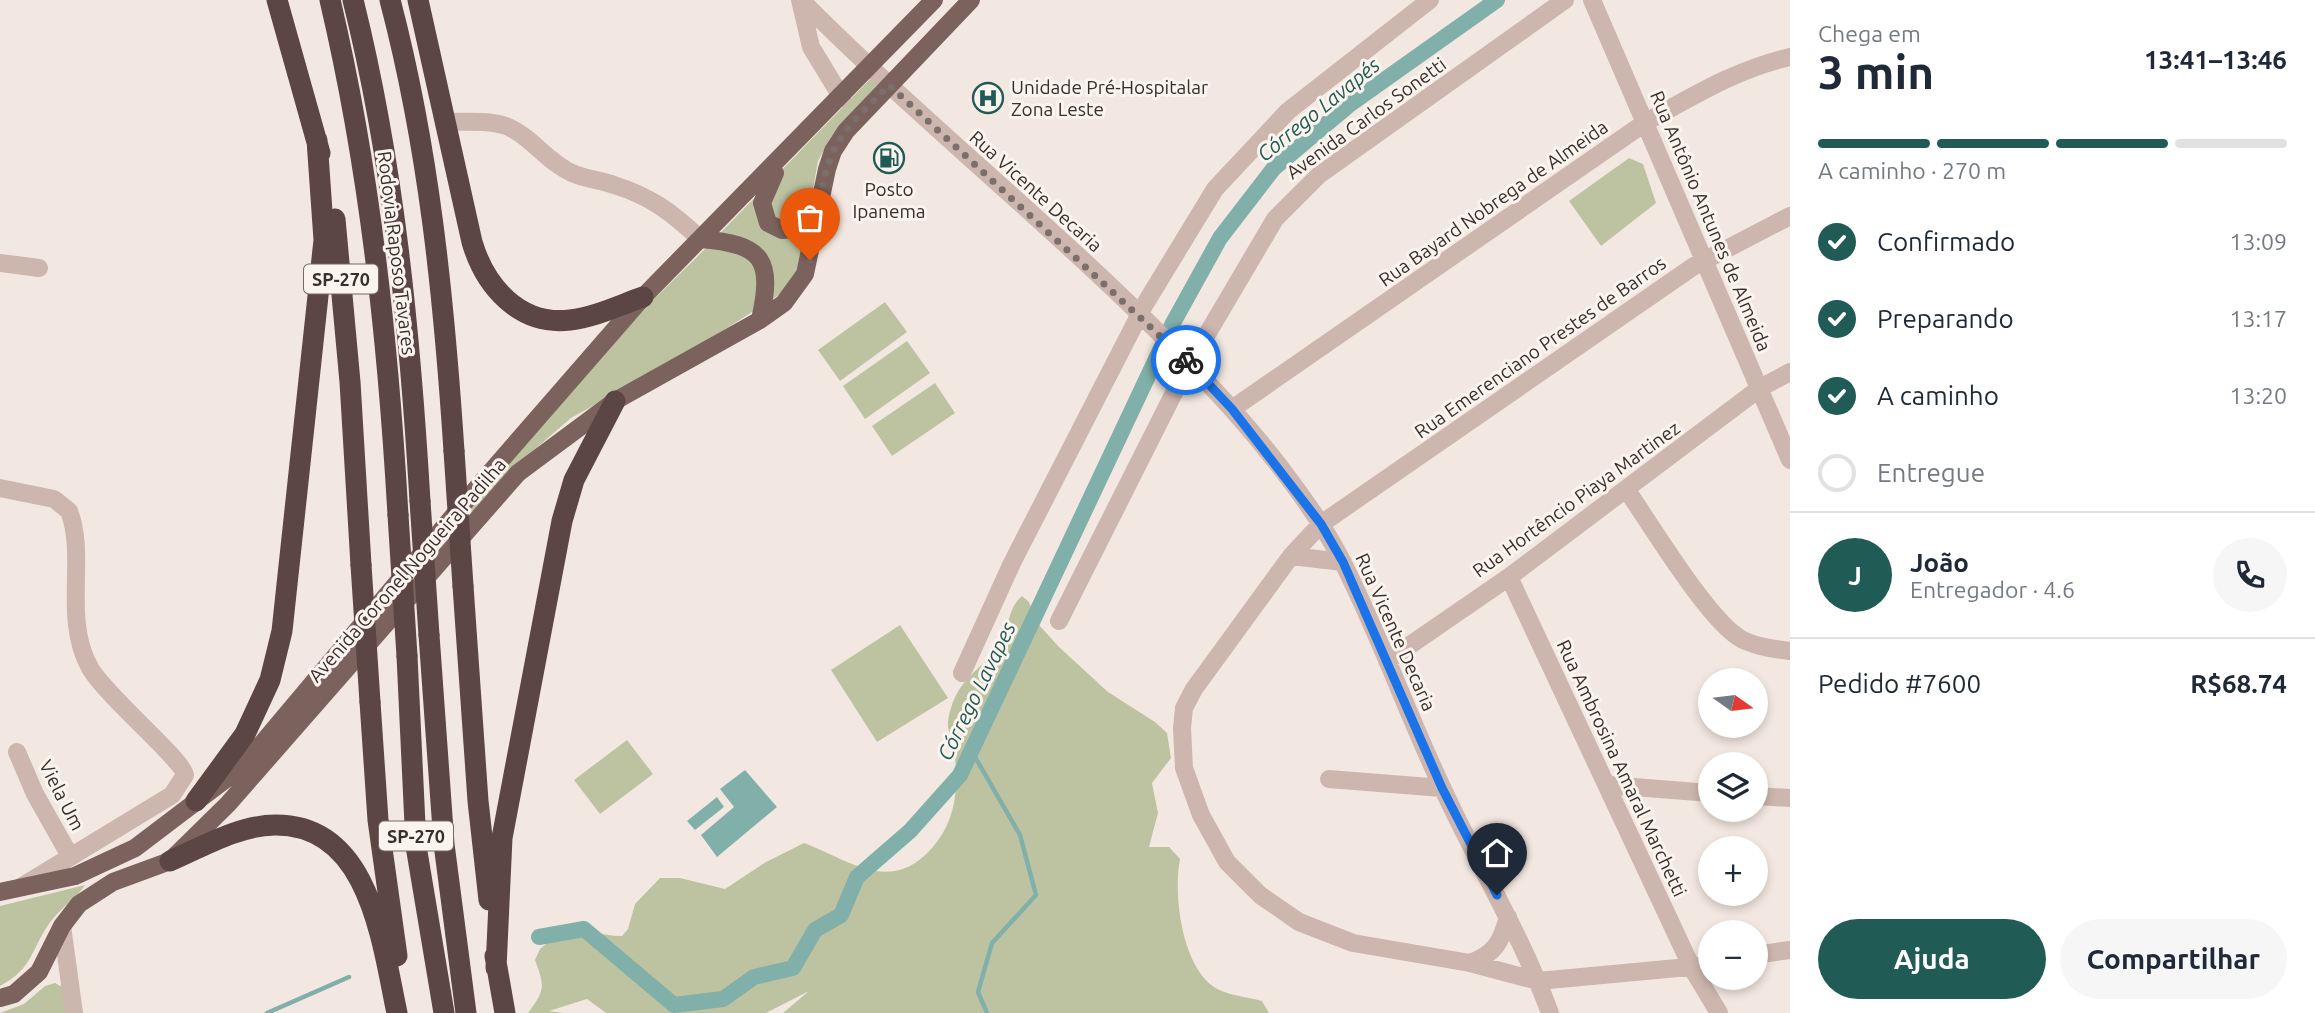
<!DOCTYPE html>
<html lang="pt">
<meta charset="utf-8">
<style>
:root{--surface:#fff;--page:#f6f6f7;--text:#1f2937;--muted:#747a83;--line:#e0e1e3;--accent:#215b55}
body{margin:0;font-family:Ubuntu,sans-serif;background:var(--page);color:var(--text);height:100vh;display:flex;flex-direction:column;font-size:26px;white-space:nowrap}
*{box-sizing:border-box;margin:0}
p{font-size:23px;color:var(--muted)}
.icon{flex:none;width:38px;height:38px;fill:none;stroke:currentColor;stroke-width:2;stroke-linecap:round;stroke-linejoin:round}
.map{position:relative;flex:1;overflow:hidden}
.sheet{display:flex;flex-direction:column;background:var(--surface);width:525px}
.sheet>*{flex:none}
.needle{width:46px;rotate:104deg}
.controls{position:absolute;left:1698px;top:668px;display:grid;gap:14px}
.controls a{display:grid;place-items:center;width:70px;height:70px;border-radius:50%;background:var(--surface);box-shadow:0 4px 10px #0003;font-size:35px}
.pin{position:absolute;display:grid;place-items:center;width:60px;height:60px;color:#fff;margin:-72px -30px;border-radius:50% 50% 50% 0;rotate:-45deg;box-shadow:0 0 7px #0007}
.pin .icon{rotate:45deg}
.courier{position:absolute;display:grid;place-items:center;width:70px;height:70px;margin:-35px;border:5px solid #1a73e8;border-radius:50%;background:#fff;color:#222;box-shadow:0 2px 9px #0007}
.summary em{font-style:normal;font-weight:700}
.summary div{display:flex;flex-direction:column-reverse}
.summary{display:flex;align-items:center;justify-content:space-between;height:119px;padding:0 28px}
h1{font-size:46px;font-weight:700;line-height:52px}
.bar{display:grid;grid-template-columns:repeat(4,1fr);gap:10px 7px;align-content:center;height:84px;padding:0 28px}
.bar i{height:9px;border-radius:5px;background:var(--line)}
.bar .on{background:var(--accent)}
.bar p{grid-column:span 4}
.line{display:flex;align-items:center;gap:18px;padding:0 28px;border-top:2px solid var(--line)}
.line div{flex:1}
.round{display:grid;place-items:center;flex:none;width:74px;height:74px;border-radius:37px;background:var(--page)}
ol{padding:0 28px;list-style:none}
li{display:flex;align-items:center;gap:21px;height:77px}
li p{margin-inline-start:auto}
li .icon{padding:7px;border-radius:50%;background:var(--accent);color:#fff;stroke-width:4}
li:last-child{color:var(--muted)}
li i{width:38px;height:38px;border:4px solid var(--line);border-radius:50%}
.cta{display:flex;gap:14px;margin-top:auto;padding:14px 28px}
.cta a{flex:1;height:80px;border-radius:42px;background:var(--accent);color:#fff;font-size:28px;font-weight:700;line-height:80px;text-align:center}
.cta a+a{background:var(--page);color:var(--text)}
main{display:flex;flex:1;min-height:0}
.map>svg:first-child{display:block}
.green{fill:#bdc3a1}
.water{fill:#81b0aa}
.lines{fill:none;stroke-linecap:round;stroke-linejoin:round}
.stream{stroke:#81b0aa;stroke-width:4.5}
.canal{stroke:#81b0aa;stroke-width:16}
.minor{stroke:#ccb6ad;stroke-width:18}
.major{stroke:#7c625d;stroke-width:18}
.highway{stroke:#5b4643;stroke-width:21}
.highway-bridge{stroke:#5b4643;stroke-width:21}
.done{stroke:#7b6f6b;stroke-width:7;stroke-dasharray:0 12.6}
.route{stroke:#1a73e8;stroke-width:9}
.labels{text-anchor:middle;dominant-baseline:central;stroke-width:6;stroke-linejoin:round;paint-order:stroke}
.shield{fill:#faf3ee;stroke:#746966;stroke-width:2}
.shield-label{font-size:18px;font-weight:bold;fill:#3a2e2b}
.poi-label{font-size:19px;fill:#3a2e2b;stroke:#faf3ee;text-anchor:start}
.street-label{font-size:19px;fill:#3a2e2b;stroke:#faf3ee}
.water-label{font-size:21px;font-style:italic;fill:#215b55;stroke:#faf3ee}
</style>
<main>
<div class="map">
<svg width="1790" height="1013" viewBox="0 0 1790 1013">
<rect width="100%" height="100%" fill="#f3e8e1"/>
<!-- green -->
<path class="green" d="M872 77 878 84 831 137 818 161 798 274 785 291 683 356 571 418 513 468 472 514 470 506 624 328 697 257Z
M1629 158 1643 164 1656 203 1601 246 1569 201Z
M885 302 907 332 840 381 818 350Z
M907 341 930 373 865 419 843 386Z
M935 383 955 413 892 456 872 426Z
M1022 596 1029 602 1039 625 1059 647 1108 692 1155 722 1167 733 1171 758 1152 783 1158 813 1149 847H1169L1180 859C1173 896 1182 965 1214 987 1226 995 1247 997 1262 1001L1269 1013H783L809 991 766 1013H606L587 999 549 1011 564 1013H528C545 990 545 987 535 960L540 949 556 936 555 926C578 925 599 936 622 936L628 929 635 904 660 878H680L725 889 766 862 804 843C848 859 890 896 932 848 948 830 955 809 956 785 957 771 955 756 953 742 951 735 947 729 948 722 956 673 984 673 1002 639 1010 624 1008 608 1022 596Z
M900 625 948 698 877 742 831 670Z
M627 740 653 774 600 814 574 780Z
M85 885C78 896 61 908 51 921 31 948 34 968 0 986V906Z
M55 983 64 988 67 1013H0L24 1004 45 986Z"/>
<!-- water -->
<path class="water" d="M745 770 777 807 717 857 701 835 734 807 720 789Z
M717 797 724 807 695 830 687 821Z"/>
<g class="lines">
<!-- stream -->
<path class="stream" d="M971 750 1020 835 1036 895 992 943 978 992 987 1013
M267 1013 349 977"/>
<!-- canal -->
<path class="canal" d="M539 937 584 929 674 1005 723 999 754 977 793 968 815 930 841 915 857 877 910 831 960 775 1173 323 1220 238 1274 168 1349 105 1497 0"/>
<!-- minor -->
<path class="minor" d="M800 0 811 47 842 98
M801 0C940 140 1098 261 1230 407 1267 448 1319 514 1343 563 1380 636 1407 713 1442 787 1477 863 1521 934 1550 1013
M1592 0 1790 460
M447 122C466 122 488 120 506 126 531 136 547 162 572 173 585 179 601 180 614 185 650 196 673 213 700 239
M0 263 39 268
M1232 409 1646 122C1693 96 1737 69 1790 57
M0 488 54 499 69 511C87 557 62 618 90 668 106 696 183 760 185 775L172 795 21 887
M1626 489C1650 523 1710 624 1743 640 1758 647 1774 649 1790 651
M1291 556 1343 562
M1509 577 1692 968 1719 1013
M1059 621 1183 375 1275 219 1319 175 1565 0
M1387 661 1509 577 1760 388 1790 372
M962 673 1012 563 1145 304 1215 189 1288 111 1430 0
M17 752 35 794 70 856
M1329 779 1442 788
M1609 785 1710 793
M1755 796 1790 798
M62 926 74 1013
M1755 955 1790 950
M1470 963C1495 954 1501 942 1508 917
M1710 965 1538 981 1470 963 1353 943 1299 922 1260 895 1227 862 1201 815 1184 768 1182 728 1184 708 1194 689 1291 556 1321 524 1694 266 1790 216"/>
<!-- major -->
<path class="major" d="M775 173 762 203 768 223 782 230 817 227
M700 239C762 244 774 258 760 320
M0 892 75 876 135 848 243 766 481 483 643 297 934 0
M0 998 14 994 39 972 62 926 79 904 113 882 170 861 228 804 518 473 615 401 760 320 784 303 805 274 827 169 833 151 846 131 971 0"/>
<!-- highway -->
<path class="highway" d="M277 0 320 153
M330 0C370 170 388 341 398 515
M353 0C394 164 410 332 420 501
M390 0C429 148 444 299 454 451
M418 0 472 242C485 286 519 326 570 320 595 317 620 305 643 297
M335 219 350 382 361 565
M463 586 478 801 489 900
M429 635 444 844 466 1013
M407 656 416 846 444 1013
M370 702 378 820 397 956
M196 801 245 734 270 680 282 631 324 240 317 140
M170 861C202 847 240 825 275 825 370 824 382 943 397 1013
M495 956 505 1013
M496 968 502 838 562 521 574 480 615 401"/>
<!-- highway-bridge -->
<path class="highway-bridge" d="M454 451 463 586
M420 501 429 635
M398 515 407 656
M361 565 370 702"/>
</g>
<g class="lines">
<!-- done -->
<path class="done" d="M810 260C818 225 818 185 833 152 845 126 870 105 889 85L1186 360"/>
<!-- route -->
<path class="route" d="M1186 360 1232 409 1321 524 1343 562 1442 788 1497 895"/>
</g>
<!-- icons -->
<defs>
<g id="hospital-ring" transform="scale(1.575)"><circle r="9.5" fill="#faf3ee" stroke="#215b55" stroke-width="1.5"/><path d="M-5-5h3v3.5h4V-5h3V5h-3V1.5h-4V5h-3Z" fill="#215b55"/></g>
<g id="fuel-ring" transform="scale(1.575)"><circle r="9.5" fill="#faf3ee" stroke="#215b55" stroke-width="1.5"/><path d="M-5.5-6h7V0h2V4h1.3V-2.5L3-4.5l.8-.8L6-3V5H2.5V1h-1V6h-7ZM-4.2-4.7v3.2H.2V-4.7Z" fill="#215b55"/></g>
</defs>
<g fill-rule="evenodd">
<use href="#hospital-ring" x="988" y="98"/>
<use href="#fuel-ring" x="889" y="158"/>
</g>
<g class="labels">
<!-- shield labels -->
<g class="shield">
<rect x="304" y="264.5" width="74" height="29" rx="5"/>
<rect x="379" y="821.5" width="74" height="29" rx="5"/>
</g>
<g class="shield-label">
<text x="341" y="279">SP-270</text>
<text x="416" y="836">SP-270</text>
</g>
<!-- poi labels -->
<g class="poi-label">
<text x="1011" y="87">Unidade Pré-Hospitalar<tspan x="1011" dy="22">Zona Leste</tspan></text>
<text x="889" y="189" text-anchor="middle">Posto<tspan x="889" dy="22">Ipanema</tspan></text>
</g>
<!-- street labels -->
<g class="street-label">
<text transform="translate(1366 118) rotate(-36)">Avenida Carlos Sonetti</text>
<text transform="translate(1036 191) rotate(42)">Rua Vicente Decaria</text>
<text transform="translate(1493 203) rotate(-35)">Rua Bayard Nobrega de Almeida</text>
<text transform="translate(1711 221) rotate(67)">Rua Antônio Antunes de Almeida</text>
<text transform="translate(397 253) rotate(83)">Rodovia Raposo Tavares</text>
<text transform="translate(1540 347) rotate(-35)">Rua Emerenciano Prestes de Barros</text>
<text transform="translate(1576 499) rotate(-36)">Rua Hortêncio Piaya Martinez</text>
<text transform="translate(407 570) rotate(-49)">Avenida Coronel Nogueira Padilha</text>
<text transform="translate(1396 632) rotate(66)">Rua Vicente Decaria</text>
<text transform="translate(1622 768) rotate(65)">Rua Ambrosina Amaral Marchetti</text>
<text transform="translate(62 795) rotate(63)">Viela Um</text>
</g>
<!-- water labels -->
<g class="water-label">
<text transform="translate(1318 109) rotate(-39)">Córrego Lavapés</text>
<text transform="translate(976 691) rotate(-64)">Córrego Lavapes</text>
</g>
</g>
</svg>
<div class="controls">
<a><svg class="needle" viewBox="-14 -14 28 28"><path d="M0-13l5 13h-10z" fill="#e53935"/><path d="M0 13l5-13h-10z" fill="#747a83"/></svg></a>
<a><svg class="icon" aria-label="layers" viewBox="0 0 24 24"><path d="M12 4l9 5-9 5-9-5zM3 14l9 5 9-5"/></svg></a>
<a>+</a>
<a>−</a>
</div>
<div class="pin" style="left:810px;top:260px;background:#ea580c"><svg class="icon" aria-label="bag" viewBox="0 0 24 24"><path d="M5 8h14l-1 12H6zM9 8a3 3 0 0 1 6 0"/></svg></div>
<div class="pin" style="left:1497px;top:895px;background:#1f2937"><svg class="icon" aria-label="home" viewBox="0 0 24 24"><path d="M3 11l9-7 9 7M6 9v11h12V9"/></svg></div>
<div class="courier" style="left:1186px;top:360px"><svg class="icon" aria-label="bike" viewBox="0 0 24 24"><circle cx="6" cy="16" r="4"/><circle cx="18" cy="16" r="4"/><path d="M6 16l4-8h5l3 8M10 8l3 8H6M13 5h3"/></svg></div>
</div>
<section class="sheet">
<div class="summary"><div><h1>3 min</h1><p>Chega em</p></div><em>13:41–13:46</em></div>
<div class="bar"><i class="on"></i><i class="on"></i><i class="on"></i><i></i><p>A caminho · 270 m</p></div>
<ol>
<li><svg class="icon" aria-label="check" viewBox="0 0 24 24"><path d="M5 12l5 5 9-10"/></svg>Confirmado<p>13:09</p></li>
<li><svg class="icon" aria-label="check" viewBox="0 0 24 24"><path d="M5 12l5 5 9-10"/></svg>Preparando<p>13:17</p></li>
<li><svg class="icon" aria-label="check" viewBox="0 0 24 24"><path d="M5 12l5 5 9-10"/></svg>A caminho<p>13:20</p></li>
<li><i></i>Entregue</li>
</ol>
<div class="line" style="height:126px"><b class="round" style="background:var(--accent);color:#fff">J</b><div><b>João</b><p>Entregador · 4.6</p></div><a class="round"><svg class="icon" aria-label="phone" viewBox="0 0 24 24"><path d="M5 4h4l2 5-3 2q2 4 5 5l2-3 5 2v4C11 20 4 13 5 4z"/></svg></a></div>
<div class="line" style="height:91px"><div>Pedido #7600</div><b>R$68.74</b></div>
<div class="cta"><a>Ajuda</a><a>Compartilhar</a></div>
</section>
</main>
